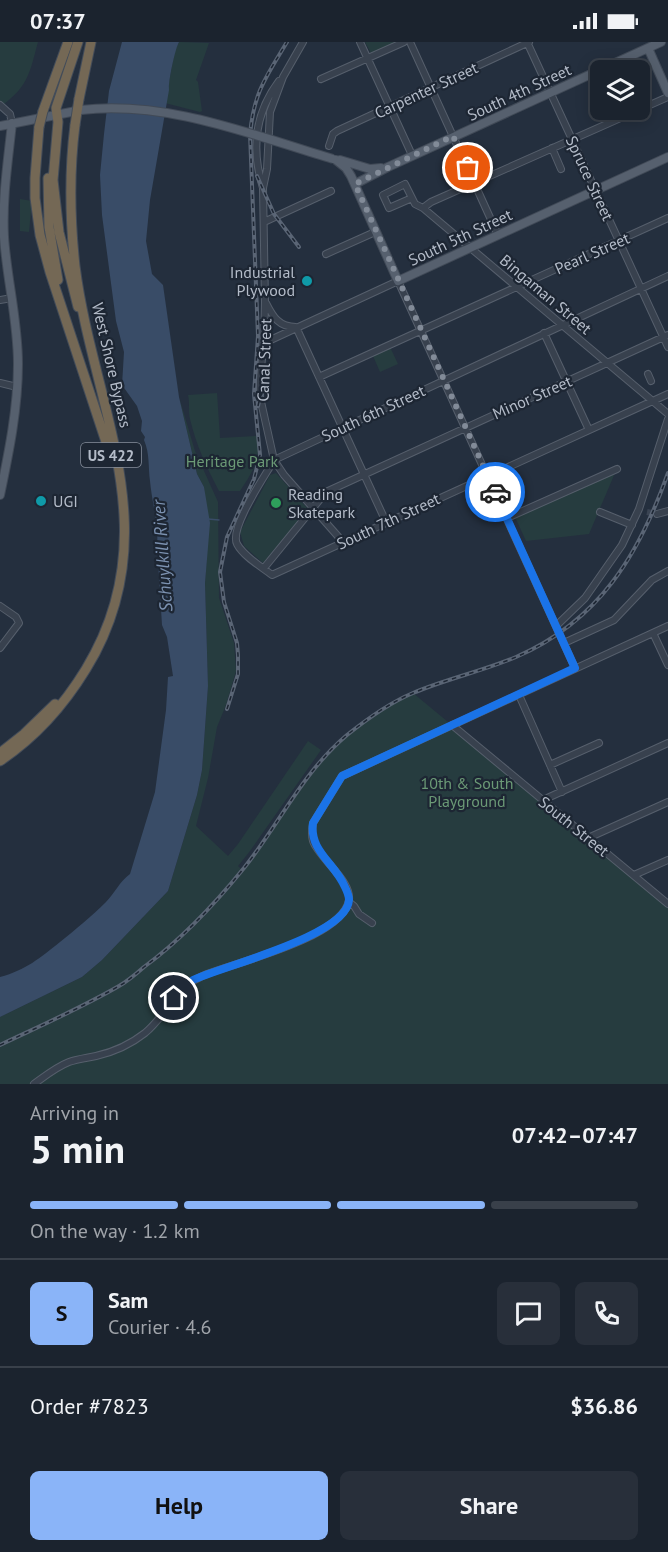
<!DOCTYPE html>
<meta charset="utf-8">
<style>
:root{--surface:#1b232e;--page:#282f3a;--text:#f1f3f6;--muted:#a0a4aa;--line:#39404a;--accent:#8ab4f8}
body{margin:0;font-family:"PT Sans",sans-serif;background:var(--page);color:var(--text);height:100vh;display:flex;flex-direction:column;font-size:22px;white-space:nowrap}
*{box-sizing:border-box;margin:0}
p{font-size:20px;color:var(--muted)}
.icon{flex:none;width:33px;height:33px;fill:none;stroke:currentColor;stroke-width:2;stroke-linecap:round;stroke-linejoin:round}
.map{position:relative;height:1042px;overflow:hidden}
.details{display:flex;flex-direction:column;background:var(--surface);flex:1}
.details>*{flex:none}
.tools{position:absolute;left:590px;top:18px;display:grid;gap:12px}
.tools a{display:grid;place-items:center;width:60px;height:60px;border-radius:9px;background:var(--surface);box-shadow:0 3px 15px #0003,0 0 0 2px var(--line);font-size:30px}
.pin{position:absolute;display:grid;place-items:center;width:51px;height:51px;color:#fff;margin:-26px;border:3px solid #fff;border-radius:50%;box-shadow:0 2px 6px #0007}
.courier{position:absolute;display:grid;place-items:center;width:60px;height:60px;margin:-30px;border:4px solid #1a73e8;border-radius:50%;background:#fff;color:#222;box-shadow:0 2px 8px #0007}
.overview em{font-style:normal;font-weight:700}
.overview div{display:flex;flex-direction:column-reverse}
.overview{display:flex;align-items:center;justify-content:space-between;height:102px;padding:0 30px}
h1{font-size:39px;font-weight:700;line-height:45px}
.bar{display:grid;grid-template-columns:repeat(4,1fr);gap:9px 6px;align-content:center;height:72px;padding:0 30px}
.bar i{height:8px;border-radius:4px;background:var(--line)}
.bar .selected{background:var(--accent)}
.bar p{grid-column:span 4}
.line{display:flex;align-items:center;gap:15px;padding:0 30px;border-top:2px solid var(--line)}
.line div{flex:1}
.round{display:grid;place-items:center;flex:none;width:63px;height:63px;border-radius:9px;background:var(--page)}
.action{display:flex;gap:12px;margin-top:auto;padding:12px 30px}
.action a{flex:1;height:69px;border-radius:9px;background:var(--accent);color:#111;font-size:24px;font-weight:700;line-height:69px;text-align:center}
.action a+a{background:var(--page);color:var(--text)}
.status{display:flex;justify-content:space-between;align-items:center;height:42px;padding:0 30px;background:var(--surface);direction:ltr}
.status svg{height:16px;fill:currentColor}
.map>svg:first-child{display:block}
.green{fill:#263c3f}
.water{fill:#394c67}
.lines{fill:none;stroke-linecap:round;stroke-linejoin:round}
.stream{stroke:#394c67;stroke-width:1.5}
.minor-tunnel{stroke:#3a4453;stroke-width:6;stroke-dasharray:6 3;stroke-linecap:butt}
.minor-casing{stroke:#565f6c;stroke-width:8}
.major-casing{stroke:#414a57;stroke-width:10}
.highway-casing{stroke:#434c59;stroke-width:11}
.minor{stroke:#38414e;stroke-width:6}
.major{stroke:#56606e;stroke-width:8}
.highway{stroke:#746855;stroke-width:9}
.rail-casing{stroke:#5a6575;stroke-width:4}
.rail{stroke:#1d2633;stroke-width:1.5;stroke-dasharray:4.5;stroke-linecap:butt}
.major-bridge-casing{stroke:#414a57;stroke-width:10;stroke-linecap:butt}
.highway-bridge-casing{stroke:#434c59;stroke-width:11;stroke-linecap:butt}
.major-bridge{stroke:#56606e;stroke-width:8}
.highway-bridge{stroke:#746855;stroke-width:9}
.done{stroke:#828b98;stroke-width:6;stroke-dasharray:0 10.8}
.route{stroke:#1a73e8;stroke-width:8}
.culture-dot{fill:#0f9aa8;stroke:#1d2633;stroke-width:2}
.leisure-dot{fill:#2e9e5b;stroke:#1d2633;stroke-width:2}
.labels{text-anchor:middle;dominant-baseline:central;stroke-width:4.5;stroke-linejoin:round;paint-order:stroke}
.shield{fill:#1d2633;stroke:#878f9c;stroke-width:1.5}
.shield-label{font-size:15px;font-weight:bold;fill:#b4bcc9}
.street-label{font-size:16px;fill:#b4bcc9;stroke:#1d2633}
.poi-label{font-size:16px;fill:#b4bcc9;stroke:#1d2633;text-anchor:start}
.park-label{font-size:16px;fill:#6b9a76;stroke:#1d2633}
.water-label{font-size:18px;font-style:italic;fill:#7c92b1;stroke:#1d2633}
</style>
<div class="status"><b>07:37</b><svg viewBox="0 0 49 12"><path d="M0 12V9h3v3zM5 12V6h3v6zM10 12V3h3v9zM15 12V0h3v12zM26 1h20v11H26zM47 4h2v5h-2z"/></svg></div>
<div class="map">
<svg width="668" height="1042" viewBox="0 0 668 1042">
<rect width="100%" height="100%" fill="#242f3e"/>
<!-- green -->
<path class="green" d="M0 0H38C30 29 29 43 4 62L0 61Z
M179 0 209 1 196 38 198 40 202 69 200 70 165 61 175 8Z
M365 0H396L371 11Z
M20 157 32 159 29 190 20 189Z
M390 305 398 322 380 330 373 314Z
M217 351 220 396 256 394 258 396C260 419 252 431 240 449H219C207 426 196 403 190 377 188 369 190 361 188 353Z
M179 355 195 409 218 460 219 556 234 601 236 629 226 663 217 685 208 736 196 784 228 814 238 802 308 699 321 708 250 809 238 824 242 828C267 799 284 764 308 733 335 698 373 671 413 651L668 862V1042H0V975L82 935 102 918 168 849 197 753 202 728 208 644 205 541 207 512 204 445 197 432Z
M276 431 308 467 263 521 244 504 240 490 270 433Z
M615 431 589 492 526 499 515 475Z"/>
<!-- water -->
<path class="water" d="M122 0H179C175 7 168 40 169 48L150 158 146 199 152 232 163 243 179 355 197 432 204 445 210 481 205 541 208 644 202 728 197 753 168 849 102 918 82 935 0 975V935C26 928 40 916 60 900 76 887 91 875 106 860 114 852 120 839 130 832L155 750 166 668 168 635 173 634 167 595 162 583 157 504C159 483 152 461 150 439 148 424 150 412 144 398L145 395 141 389 142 379 137 364 122 343 124 310 116 279 102 173 100 133 104 92 109 49Z"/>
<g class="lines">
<!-- stream -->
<path class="stream" d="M208 477 219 478"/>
<!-- minor-tunnel -->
<path class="minor-tunnel" d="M647 470 657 472"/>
<!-- minor casing -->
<g class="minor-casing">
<path id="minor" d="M303 0 283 35 270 70 267 127 263 146 265 260 264 301 260 333V355L274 418 284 433 343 500
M360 0 412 113
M410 0 498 193
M527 0 668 305
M321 37 404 0
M0 63 10 72 12 81
M329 104 333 92 337 89 529 0
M552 106 561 127
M263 146C251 108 255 71 279 39
M412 156 389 166 383 153 405 142 415 162 423 166 668 372
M423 166 431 160 668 55
M264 180 331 149
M326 212 375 190
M0 258 12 256
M266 261C273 275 279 285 296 285L386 480
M544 291 589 388
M264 301 398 239 575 626
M648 332 651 339
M319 335 668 176
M0 341 17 345
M274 418C265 434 229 486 237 502 244 515 262 525 272 533L668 352
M274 418 668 234
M600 470 632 483
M657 472 668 469
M507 476 617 427
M264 526 326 450 668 293
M0 564 16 575 19 581 0 606
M556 584 585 556 622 503 639 467 668 377
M653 591 668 623
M564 601 614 578 652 538 668 529
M519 653 562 750
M452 683 668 862
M550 723 599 701
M543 758 668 701
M588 796 668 760
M634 833 668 818
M349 860 354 864 359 872 372 881
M34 1042C45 1034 56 1025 69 1020 78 1017 87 1016 96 1014 114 1010 131 1002 145 991 169 971 175 944 207 932 241 919 335 897 348 862 356 841 319 817 313 799 311 793 312 787 313 781L342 734 668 584"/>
</g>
<!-- major casing -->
<g class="major-casing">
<path id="major" d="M648 6 668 51
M0 84 81 68
M336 118 346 126 351 134 398 239 668 115
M340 118 370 127 381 126
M355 142 388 125 661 0
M0 453C9 410 18 366 18 322 18 279 7 238 4 195 2 157 8 119 12 81"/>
</g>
<!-- highway casing -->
<g class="highway-casing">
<path id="highway" d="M79 57 91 0
M43 69 68 0
M39 85 35 136V156L40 193 50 230 111 415
M48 136 49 185 58 238
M78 265 59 190 53 138 58 80 56 66 78 0
M0 711 24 692 55 662
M0 719C36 695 64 663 86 627 170 490 93 365 75 224 70 178 69 130 75 83"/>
</g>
<!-- minor -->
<use href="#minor" class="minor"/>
<!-- major -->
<use href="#major" class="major"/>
<!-- highway -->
<use href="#highway" class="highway"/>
<!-- rail casing -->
<g class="rail-casing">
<path id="rail" d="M257 134 274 172 299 205
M258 364 260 355 266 345
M227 667 238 632V613L237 601 224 560 220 530 227 495 254 437 260 413 254 352 258 294 250 92C254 50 266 35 287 0
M0 1003C40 984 81 966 119 944 128 939 136 932 144 925 182 897 214 863 244 826 280 781 302 731 347 693 367 677 389 661 413 651 446 637 483 629 516 615 599 579 639 513 668 431"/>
</g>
<!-- rail -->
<use href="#rail" class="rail"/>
<!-- major-bridge casing -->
<g class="major-bridge-casing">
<path id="major-bridge" d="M81 68C167 58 252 93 333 117"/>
</g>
<!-- highway-bridge casing -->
<g class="highway-bridge-casing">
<path id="highway-bridge" d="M75 83 79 57
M39 85 43 69"/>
</g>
<!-- major-bridge -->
<use href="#major-bridge" class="major-bridge"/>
<!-- highway-bridge -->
<use href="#highway-bridge" class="highway-bridge"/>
</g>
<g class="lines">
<!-- done -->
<path class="done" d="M468 126 453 94 355 142 495 450"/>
<!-- route -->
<path class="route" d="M174 956 182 947 193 938C222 924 347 894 349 858 349 854 347 849 345 845 335 821 309 809 313 781L342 734 575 626 495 450"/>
</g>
<!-- markers -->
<g class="culture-dot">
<circle cx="307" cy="239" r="6"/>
<circle cx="41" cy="459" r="6"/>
</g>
<circle class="leisure-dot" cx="276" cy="461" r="6"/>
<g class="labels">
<!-- shield labels -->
<rect class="shield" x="81" y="401" width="60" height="24" rx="4.5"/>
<g class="shield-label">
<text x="111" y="413">US 422</text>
</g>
<!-- street labels -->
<g class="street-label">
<text transform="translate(426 48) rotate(-25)">Carpenter Street</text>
<text transform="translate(519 50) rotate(-25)">South 4th Street</text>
<text transform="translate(590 136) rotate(65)">Spruce Street</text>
<text transform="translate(460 195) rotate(-25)">South 5th Street</text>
<text transform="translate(592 211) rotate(-24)">Pearl Street</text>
<text transform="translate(546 252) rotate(40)">Bingaman Street</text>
<text transform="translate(264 318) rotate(-88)">Canal Street</text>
<text transform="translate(112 323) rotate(77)">West Shore Bypass</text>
<text transform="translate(532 355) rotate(-24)">Minor Street</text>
<text transform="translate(373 371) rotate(-25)">South 6th Street</text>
<text transform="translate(388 479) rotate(-25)">South 7th Street</text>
<text transform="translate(574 784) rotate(39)">South Street</text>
</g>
<!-- poi labels -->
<g class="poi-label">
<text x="295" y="230" text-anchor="end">Industrial<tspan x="295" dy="18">Plywood</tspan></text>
<text x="288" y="452">Reading<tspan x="288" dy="18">Skatepark</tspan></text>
<text x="53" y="459">UGI</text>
</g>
<!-- park labels -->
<g class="park-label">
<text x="232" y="419">Heritage Park</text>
<text x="467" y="741">10th &amp; South<tspan x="467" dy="18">Playground</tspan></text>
</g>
<!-- water labels -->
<g class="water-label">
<text transform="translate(162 514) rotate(-94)">Schuylkill River</text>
</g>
</g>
</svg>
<div class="tools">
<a><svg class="icon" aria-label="layers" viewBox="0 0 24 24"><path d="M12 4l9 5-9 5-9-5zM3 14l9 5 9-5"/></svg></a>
</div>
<div class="pin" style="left:468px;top:126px;background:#ea580c"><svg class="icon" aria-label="bag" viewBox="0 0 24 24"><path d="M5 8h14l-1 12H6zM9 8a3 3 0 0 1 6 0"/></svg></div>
<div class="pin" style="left:174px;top:956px;background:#1f2937"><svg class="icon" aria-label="home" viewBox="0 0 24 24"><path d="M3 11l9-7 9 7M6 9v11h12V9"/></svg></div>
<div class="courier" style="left:495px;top:450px"><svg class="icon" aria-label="car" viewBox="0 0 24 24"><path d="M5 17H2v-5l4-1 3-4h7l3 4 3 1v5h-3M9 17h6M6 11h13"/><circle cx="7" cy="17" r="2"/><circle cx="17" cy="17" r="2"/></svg></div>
</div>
<section class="details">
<div class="overview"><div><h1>5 min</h1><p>Arriving in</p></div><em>07:42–07:47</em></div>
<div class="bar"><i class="selected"></i><i class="selected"></i><i class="selected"></i><i></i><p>On the way · 1.2 km</p></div>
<div class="line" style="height:108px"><b class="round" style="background:var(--accent);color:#111">S</b><div><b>Sam</b><p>Courier · 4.6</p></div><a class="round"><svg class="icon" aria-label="chat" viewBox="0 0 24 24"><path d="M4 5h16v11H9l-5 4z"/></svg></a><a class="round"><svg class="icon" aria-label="phone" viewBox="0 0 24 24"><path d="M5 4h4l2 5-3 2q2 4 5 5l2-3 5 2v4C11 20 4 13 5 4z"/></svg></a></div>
<div class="line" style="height:78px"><div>Order #7823</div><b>$36.86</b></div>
<div class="action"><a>Help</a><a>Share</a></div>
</section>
